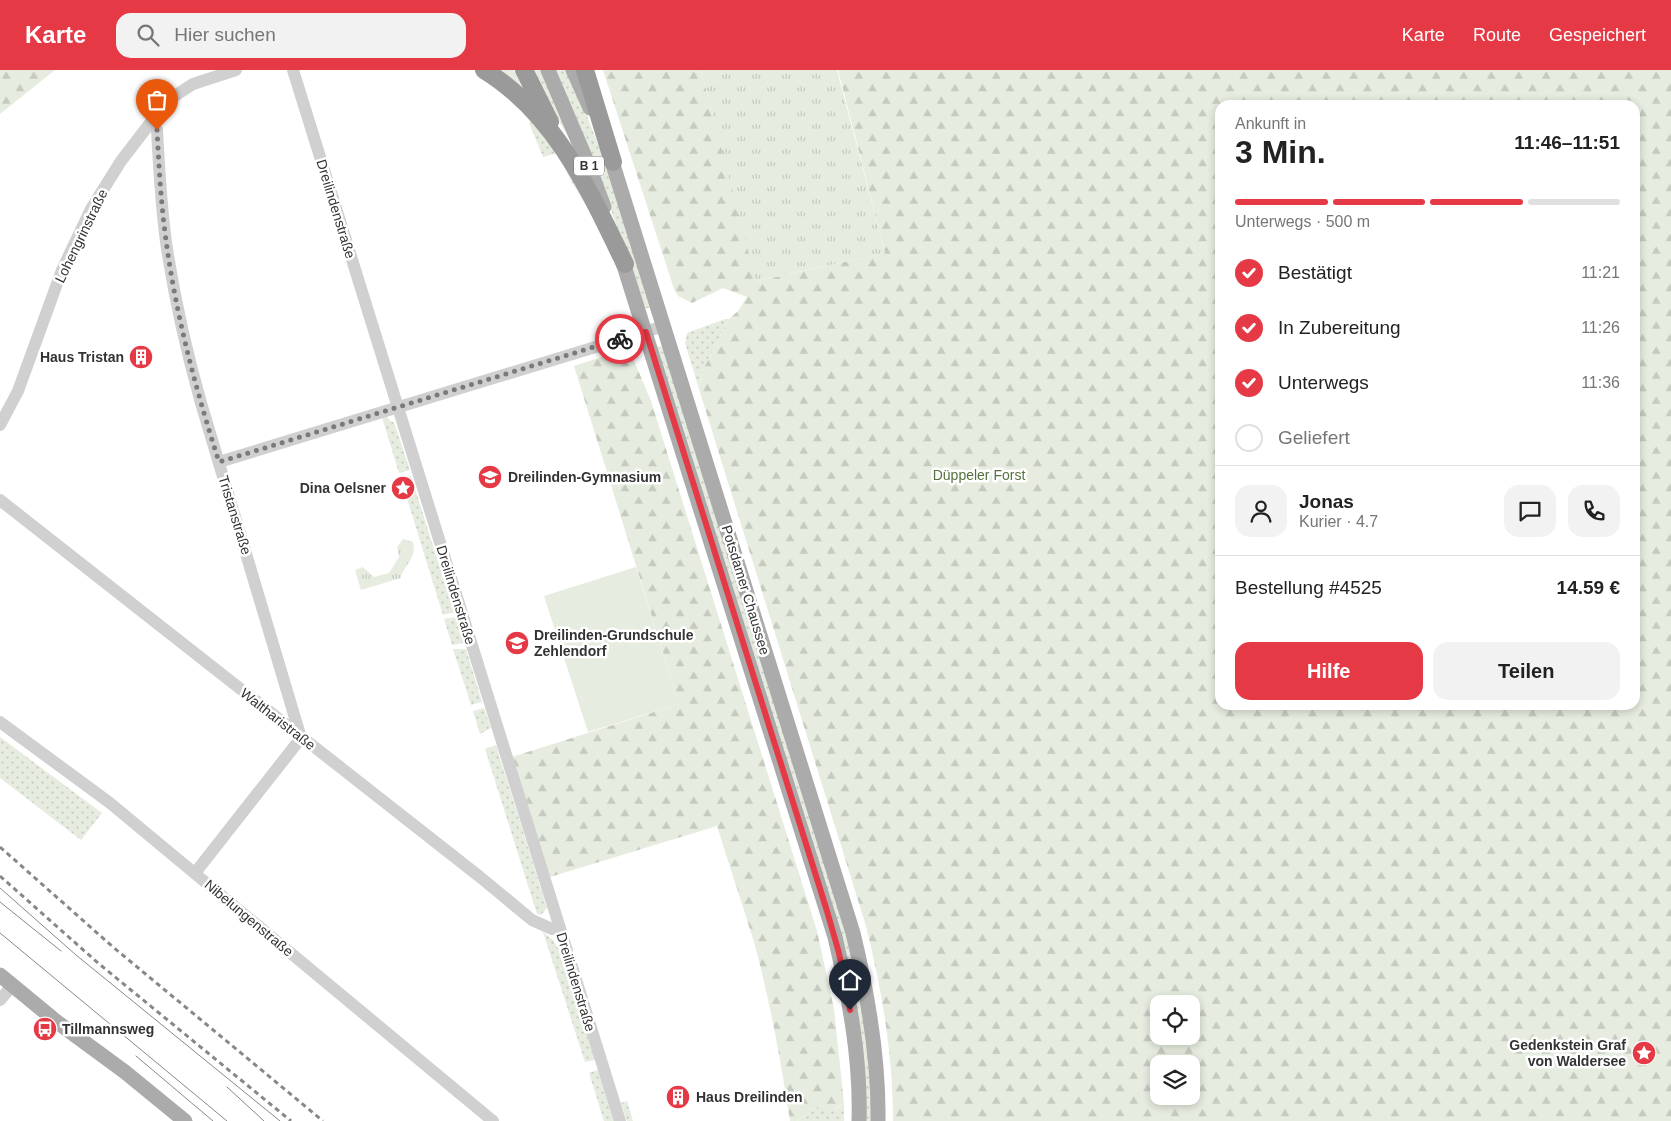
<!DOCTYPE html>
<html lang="de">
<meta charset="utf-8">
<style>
:root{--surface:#fff;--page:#f2f2f2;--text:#222;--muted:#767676;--line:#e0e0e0;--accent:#e63946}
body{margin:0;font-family:Arial,sans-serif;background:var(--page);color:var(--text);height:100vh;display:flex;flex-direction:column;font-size:19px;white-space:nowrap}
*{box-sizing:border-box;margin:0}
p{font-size:16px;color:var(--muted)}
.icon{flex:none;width:28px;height:28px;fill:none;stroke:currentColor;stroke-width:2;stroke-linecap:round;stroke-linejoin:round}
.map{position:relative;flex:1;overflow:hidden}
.drawer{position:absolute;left:1215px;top:30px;width:425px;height:610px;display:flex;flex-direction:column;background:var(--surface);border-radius:15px;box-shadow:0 2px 8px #0003}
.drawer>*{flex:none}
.controls{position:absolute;left:1150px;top:925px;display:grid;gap:10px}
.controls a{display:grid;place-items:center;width:50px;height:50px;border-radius:10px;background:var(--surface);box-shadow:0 2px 8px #0003;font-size:25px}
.pin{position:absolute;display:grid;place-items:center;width:42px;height:42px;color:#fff;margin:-51px -21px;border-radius:50% 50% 50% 0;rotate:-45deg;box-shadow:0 0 5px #0007}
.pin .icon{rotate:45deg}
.courier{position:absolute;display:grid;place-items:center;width:50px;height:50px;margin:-25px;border:4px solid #e63946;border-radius:50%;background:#fff;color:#222;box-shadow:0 1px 6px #0007}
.head em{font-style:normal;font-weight:700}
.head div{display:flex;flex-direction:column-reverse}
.head{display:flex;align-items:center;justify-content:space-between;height:85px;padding:0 20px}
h1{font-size:32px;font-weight:700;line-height:38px}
.bar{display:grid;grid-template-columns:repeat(4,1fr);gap:8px 5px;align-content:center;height:60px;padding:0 20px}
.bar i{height:6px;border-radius:4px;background:var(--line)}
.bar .selected{background:var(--accent)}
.bar p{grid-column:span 4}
.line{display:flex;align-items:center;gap:12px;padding:0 20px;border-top:1px solid var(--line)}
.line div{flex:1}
.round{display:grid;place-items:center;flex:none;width:52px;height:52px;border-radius:15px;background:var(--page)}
ol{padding:0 20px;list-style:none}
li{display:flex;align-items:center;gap:15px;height:55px}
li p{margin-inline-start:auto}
li .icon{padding:5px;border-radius:50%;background:var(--accent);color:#fff;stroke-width:4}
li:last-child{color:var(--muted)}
li i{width:28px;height:28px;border:2px solid var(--line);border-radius:50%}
.primary-button{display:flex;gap:10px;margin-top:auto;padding:10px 20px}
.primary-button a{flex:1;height:58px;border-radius:15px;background:var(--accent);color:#fff;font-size:20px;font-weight:700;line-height:58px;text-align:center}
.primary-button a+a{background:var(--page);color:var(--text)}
header{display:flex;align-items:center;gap:30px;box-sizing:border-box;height:70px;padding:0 25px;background:var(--accent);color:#fff}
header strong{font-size:24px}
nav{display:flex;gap:28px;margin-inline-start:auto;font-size:18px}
.search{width:350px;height:45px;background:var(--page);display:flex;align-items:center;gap:12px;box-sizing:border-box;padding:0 18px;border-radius:15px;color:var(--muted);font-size:19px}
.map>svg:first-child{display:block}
.grass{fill:url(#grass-dots)}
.forest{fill:url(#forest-firs);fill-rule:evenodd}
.park{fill:url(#park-tufts)}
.pitch{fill:#e6ecdf}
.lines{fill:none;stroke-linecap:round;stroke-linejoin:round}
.minor{stroke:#d0d0d0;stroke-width:12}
.major{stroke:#ababab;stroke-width:15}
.highway{stroke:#9a9a9a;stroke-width:18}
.tram{stroke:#888;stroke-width:1}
.rail{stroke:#888;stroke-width:3;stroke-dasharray:5 4;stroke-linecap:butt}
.done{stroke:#7a7a7a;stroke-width:5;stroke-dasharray:0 9}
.route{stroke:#e63946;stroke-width:6}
.labels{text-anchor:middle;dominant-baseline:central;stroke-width:5;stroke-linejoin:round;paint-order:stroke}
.shield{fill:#fff;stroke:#707070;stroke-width:1}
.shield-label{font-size:12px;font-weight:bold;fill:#333}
.street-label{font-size:14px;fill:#333;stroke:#fff}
.poi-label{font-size:14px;font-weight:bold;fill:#333;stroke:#fff;text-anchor:start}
.park-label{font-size:14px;fill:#56703f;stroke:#fff}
</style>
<header>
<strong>Karte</strong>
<div class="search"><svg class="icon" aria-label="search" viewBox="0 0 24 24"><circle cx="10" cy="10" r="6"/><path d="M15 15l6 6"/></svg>Hier suchen</div>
<nav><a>Karte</a><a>Route</a><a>Gespeichert</a></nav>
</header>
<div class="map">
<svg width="1671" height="1051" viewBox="0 0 1671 1051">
<defs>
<pattern id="grass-dots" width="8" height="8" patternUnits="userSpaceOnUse" patternTransform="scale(1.25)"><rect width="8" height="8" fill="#e6ecdf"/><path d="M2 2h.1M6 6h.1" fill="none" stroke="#c6cbc0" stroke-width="1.8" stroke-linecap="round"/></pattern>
<pattern id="forest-firs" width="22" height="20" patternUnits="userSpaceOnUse" patternTransform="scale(1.25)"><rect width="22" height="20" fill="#e6ecdf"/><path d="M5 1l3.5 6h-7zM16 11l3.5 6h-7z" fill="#c6cbc0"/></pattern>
<pattern id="park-tufts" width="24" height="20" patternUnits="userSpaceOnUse" patternTransform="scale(1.25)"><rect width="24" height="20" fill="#e6ecdf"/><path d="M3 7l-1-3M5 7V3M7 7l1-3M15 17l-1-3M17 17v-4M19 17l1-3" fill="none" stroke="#c6cbc0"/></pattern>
</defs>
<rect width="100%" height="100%" fill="#fff"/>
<!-- grass -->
<path class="grass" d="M531 0H541L572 73 547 31Z
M554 0H568C602 77 626 157 652 237L644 239 606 125Z
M533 48 560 81 597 154 570 109 558 83 543 87 529 53Z
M725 249H729L702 302 699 319 685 273 687 263Z
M664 275 837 825 865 943 873 1051H864L859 969 656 278Z
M382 347H386L392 352H394L410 400 399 403Z
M411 406 454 542 443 545 401 409Z
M456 547 464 573 452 575 444 549Z
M453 579H466L482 632 471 635Z
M484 638 491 658 480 664 473 641Z
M0 667 102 743 81 770 0 708Z
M496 675 547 838 541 845 537 844 485 679Z
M543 862 553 870 563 886 595 990 585 992Z
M598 1000 614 1051H604L589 1003Z
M627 1031 633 1051H627L621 1033Z
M844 1033V1051H797L817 1037 837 1039Z"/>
<!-- forest -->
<path class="forest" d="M0 0H55L0 44Z
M495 0H514L522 18Z
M603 0H701L757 211 885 183 838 0H1671V1051H893C893 985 882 920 866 856L699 319 702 302 729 249 738 241 747 227 723 218 692 233 678 226 674 219ZM1220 35H1635V635H1220ZM1159 934H1191V966H1159ZM1159 994H1191V1026H1159Z
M624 280 633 288 651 331 817 861 834 939 844 1033 828 1044 817 1037 797 1051H790C781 991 770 931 754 872 742 833 729 795 717 756L550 807 512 687 679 634 574 296Z"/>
<!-- park -->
<path class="park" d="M701 0H837L885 183 756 211Z
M403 469 413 472C417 485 407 494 401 505V508L361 520 355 500 363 497 374 507 389 503 399 487 397 477Z"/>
<!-- pitch -->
<path class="pitch" d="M636 497 679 634 588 662 544 526Z"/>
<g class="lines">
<!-- minor -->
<path class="minor" d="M293 0 620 1051
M151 52 157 60C159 98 161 135 166 172 174 226 186 280 201 333L301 668 195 803
M0 355 18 321 62 200 91 139 121 91 151 52 173 27 193 14 236 0
M219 392 664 256
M0 430 480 807 532 850 552 859 559 858
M0 652 110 733 493 1051
M0 930 12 916"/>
<!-- major -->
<path class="major" d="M548 0 588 94 604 137
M573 0 590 38
M609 82 853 863C868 925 879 988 878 1051
M620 183 835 867C849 927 861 989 859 1051
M0 905 57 952 125 1002 185 1051"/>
<!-- highway -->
<path class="highway" d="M484 0C556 44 590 122 625 194
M524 0 550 52
M585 0 613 92"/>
<!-- tram -->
<path class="tram" d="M0 818 76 885 280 1051
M0 832 61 881
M0 863 227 1051
M136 986 213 1051
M227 1017 264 1051"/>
<!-- rail -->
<path class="rail" d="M0 777 113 877 323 1051
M0 806 98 893 291 1051"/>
</g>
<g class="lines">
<!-- done -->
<path class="done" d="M157 60C159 97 161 134 166 170 176 246 196 320 219 392L620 269"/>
<!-- route -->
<path class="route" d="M620 269 646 262 827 841 839 883 850 940"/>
</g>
<!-- icons -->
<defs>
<g id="building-disc" transform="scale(1.25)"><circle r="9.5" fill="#e63946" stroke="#fff"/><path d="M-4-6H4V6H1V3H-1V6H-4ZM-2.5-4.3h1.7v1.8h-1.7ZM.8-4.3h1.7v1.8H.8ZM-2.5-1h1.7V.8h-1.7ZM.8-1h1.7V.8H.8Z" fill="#fff"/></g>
<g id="school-disc" transform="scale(1.25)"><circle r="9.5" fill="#e63946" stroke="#fff"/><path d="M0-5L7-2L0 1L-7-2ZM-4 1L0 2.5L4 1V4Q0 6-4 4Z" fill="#fff"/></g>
<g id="sight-disc" transform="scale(1.25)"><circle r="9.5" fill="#e63946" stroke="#fff"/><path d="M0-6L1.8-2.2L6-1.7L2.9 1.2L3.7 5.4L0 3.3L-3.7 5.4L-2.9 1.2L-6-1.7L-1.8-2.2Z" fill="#fff"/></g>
<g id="bus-disc" transform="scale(1.25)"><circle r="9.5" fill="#e63946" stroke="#fff"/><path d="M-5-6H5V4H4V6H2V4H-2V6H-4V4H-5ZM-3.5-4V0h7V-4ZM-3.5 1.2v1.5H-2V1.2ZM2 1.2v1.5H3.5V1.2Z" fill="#fff"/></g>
</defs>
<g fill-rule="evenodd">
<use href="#building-disc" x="141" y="287"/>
<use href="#school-disc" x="490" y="407"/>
<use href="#sight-disc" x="403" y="418"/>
<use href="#school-disc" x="517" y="573"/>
<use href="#bus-disc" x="45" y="959"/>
<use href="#sight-disc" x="1644" y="983"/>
<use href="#building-disc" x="678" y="1027"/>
</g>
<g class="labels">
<!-- shield labels -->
<rect class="shield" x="574" y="86.5" width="30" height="19" rx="4"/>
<g class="shield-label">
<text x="589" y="96">B 1</text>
</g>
<!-- street labels -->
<g class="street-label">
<text transform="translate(336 139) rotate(73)">Dreilindenstraße</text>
<text transform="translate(81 166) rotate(-64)">Lohengrinstraße</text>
<text transform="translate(235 445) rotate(73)">Tristanstraße</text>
<text transform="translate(746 520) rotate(73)">Potsdamer Chaussee</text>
<text transform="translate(456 525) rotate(73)">Dreilindenstraße</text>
<text transform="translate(278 649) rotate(38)">Waltharistraße</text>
<text transform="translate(249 848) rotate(40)">Nibelungenstraße</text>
<text transform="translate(576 912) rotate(73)">Dreilindenstraße</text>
</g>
<!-- poi labels -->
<g class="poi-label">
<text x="124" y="287" text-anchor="end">Haus Tristan</text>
<text x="508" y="407">Dreilinden-Gymnasium</text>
<text x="386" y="418" text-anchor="end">Dina Oelsner</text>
<text x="534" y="565">Dreilinden-Grundschule<tspan x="534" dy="16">Zehlendorf</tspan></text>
<text x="62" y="959">Tillmannsweg</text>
<text x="1626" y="975" text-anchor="end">Gedenkstein Graf<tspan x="1626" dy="16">von Waldersee</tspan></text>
<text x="696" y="1027">Haus Dreilinden</text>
</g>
<!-- park labels -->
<g class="park-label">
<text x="979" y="405">Düppeler Forst</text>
</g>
</g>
</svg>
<div class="controls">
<a><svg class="icon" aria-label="locate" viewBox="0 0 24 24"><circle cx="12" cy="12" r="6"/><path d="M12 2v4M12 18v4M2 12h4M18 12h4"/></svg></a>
<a><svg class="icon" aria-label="layers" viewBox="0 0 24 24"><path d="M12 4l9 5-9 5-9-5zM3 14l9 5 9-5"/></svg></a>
</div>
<div class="pin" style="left:157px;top:60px;background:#ea580c"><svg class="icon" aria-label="bag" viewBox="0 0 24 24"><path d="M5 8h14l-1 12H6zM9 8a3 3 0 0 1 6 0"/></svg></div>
<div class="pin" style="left:850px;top:940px;background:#1f2937"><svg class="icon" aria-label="home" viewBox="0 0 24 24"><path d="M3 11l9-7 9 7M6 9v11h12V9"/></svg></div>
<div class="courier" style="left:620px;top:269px"><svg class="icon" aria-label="bike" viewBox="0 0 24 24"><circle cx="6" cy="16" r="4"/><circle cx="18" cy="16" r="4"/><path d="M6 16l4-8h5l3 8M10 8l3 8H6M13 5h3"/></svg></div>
<section class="drawer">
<div class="head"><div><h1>3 Min.</h1><p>Ankunft in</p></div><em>11:46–11:51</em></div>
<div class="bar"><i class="selected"></i><i class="selected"></i><i class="selected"></i><i></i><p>Unterwegs · 500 m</p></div>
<ol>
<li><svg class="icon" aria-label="check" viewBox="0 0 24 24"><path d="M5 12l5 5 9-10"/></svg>Bestätigt<p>11:21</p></li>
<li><svg class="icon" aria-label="check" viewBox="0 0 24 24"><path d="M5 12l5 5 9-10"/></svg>In Zubereitung<p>11:26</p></li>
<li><svg class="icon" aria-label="check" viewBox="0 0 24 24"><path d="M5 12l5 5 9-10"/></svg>Unterwegs<p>11:36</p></li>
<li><i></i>Geliefert</li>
</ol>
<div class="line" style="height:90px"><a class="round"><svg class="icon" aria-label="person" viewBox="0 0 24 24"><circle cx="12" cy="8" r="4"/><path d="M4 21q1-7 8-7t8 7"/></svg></a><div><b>Jonas</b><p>Kurier · 4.7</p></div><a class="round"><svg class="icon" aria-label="chat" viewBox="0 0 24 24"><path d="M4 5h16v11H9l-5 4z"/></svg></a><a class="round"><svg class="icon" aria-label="phone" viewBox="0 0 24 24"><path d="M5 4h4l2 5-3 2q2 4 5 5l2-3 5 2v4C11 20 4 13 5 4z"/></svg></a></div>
<div class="line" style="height:65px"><div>Bestellung #4525</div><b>14.59 €</b></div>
<div class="primary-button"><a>Hilfe</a><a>Teilen</a></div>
</section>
</div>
